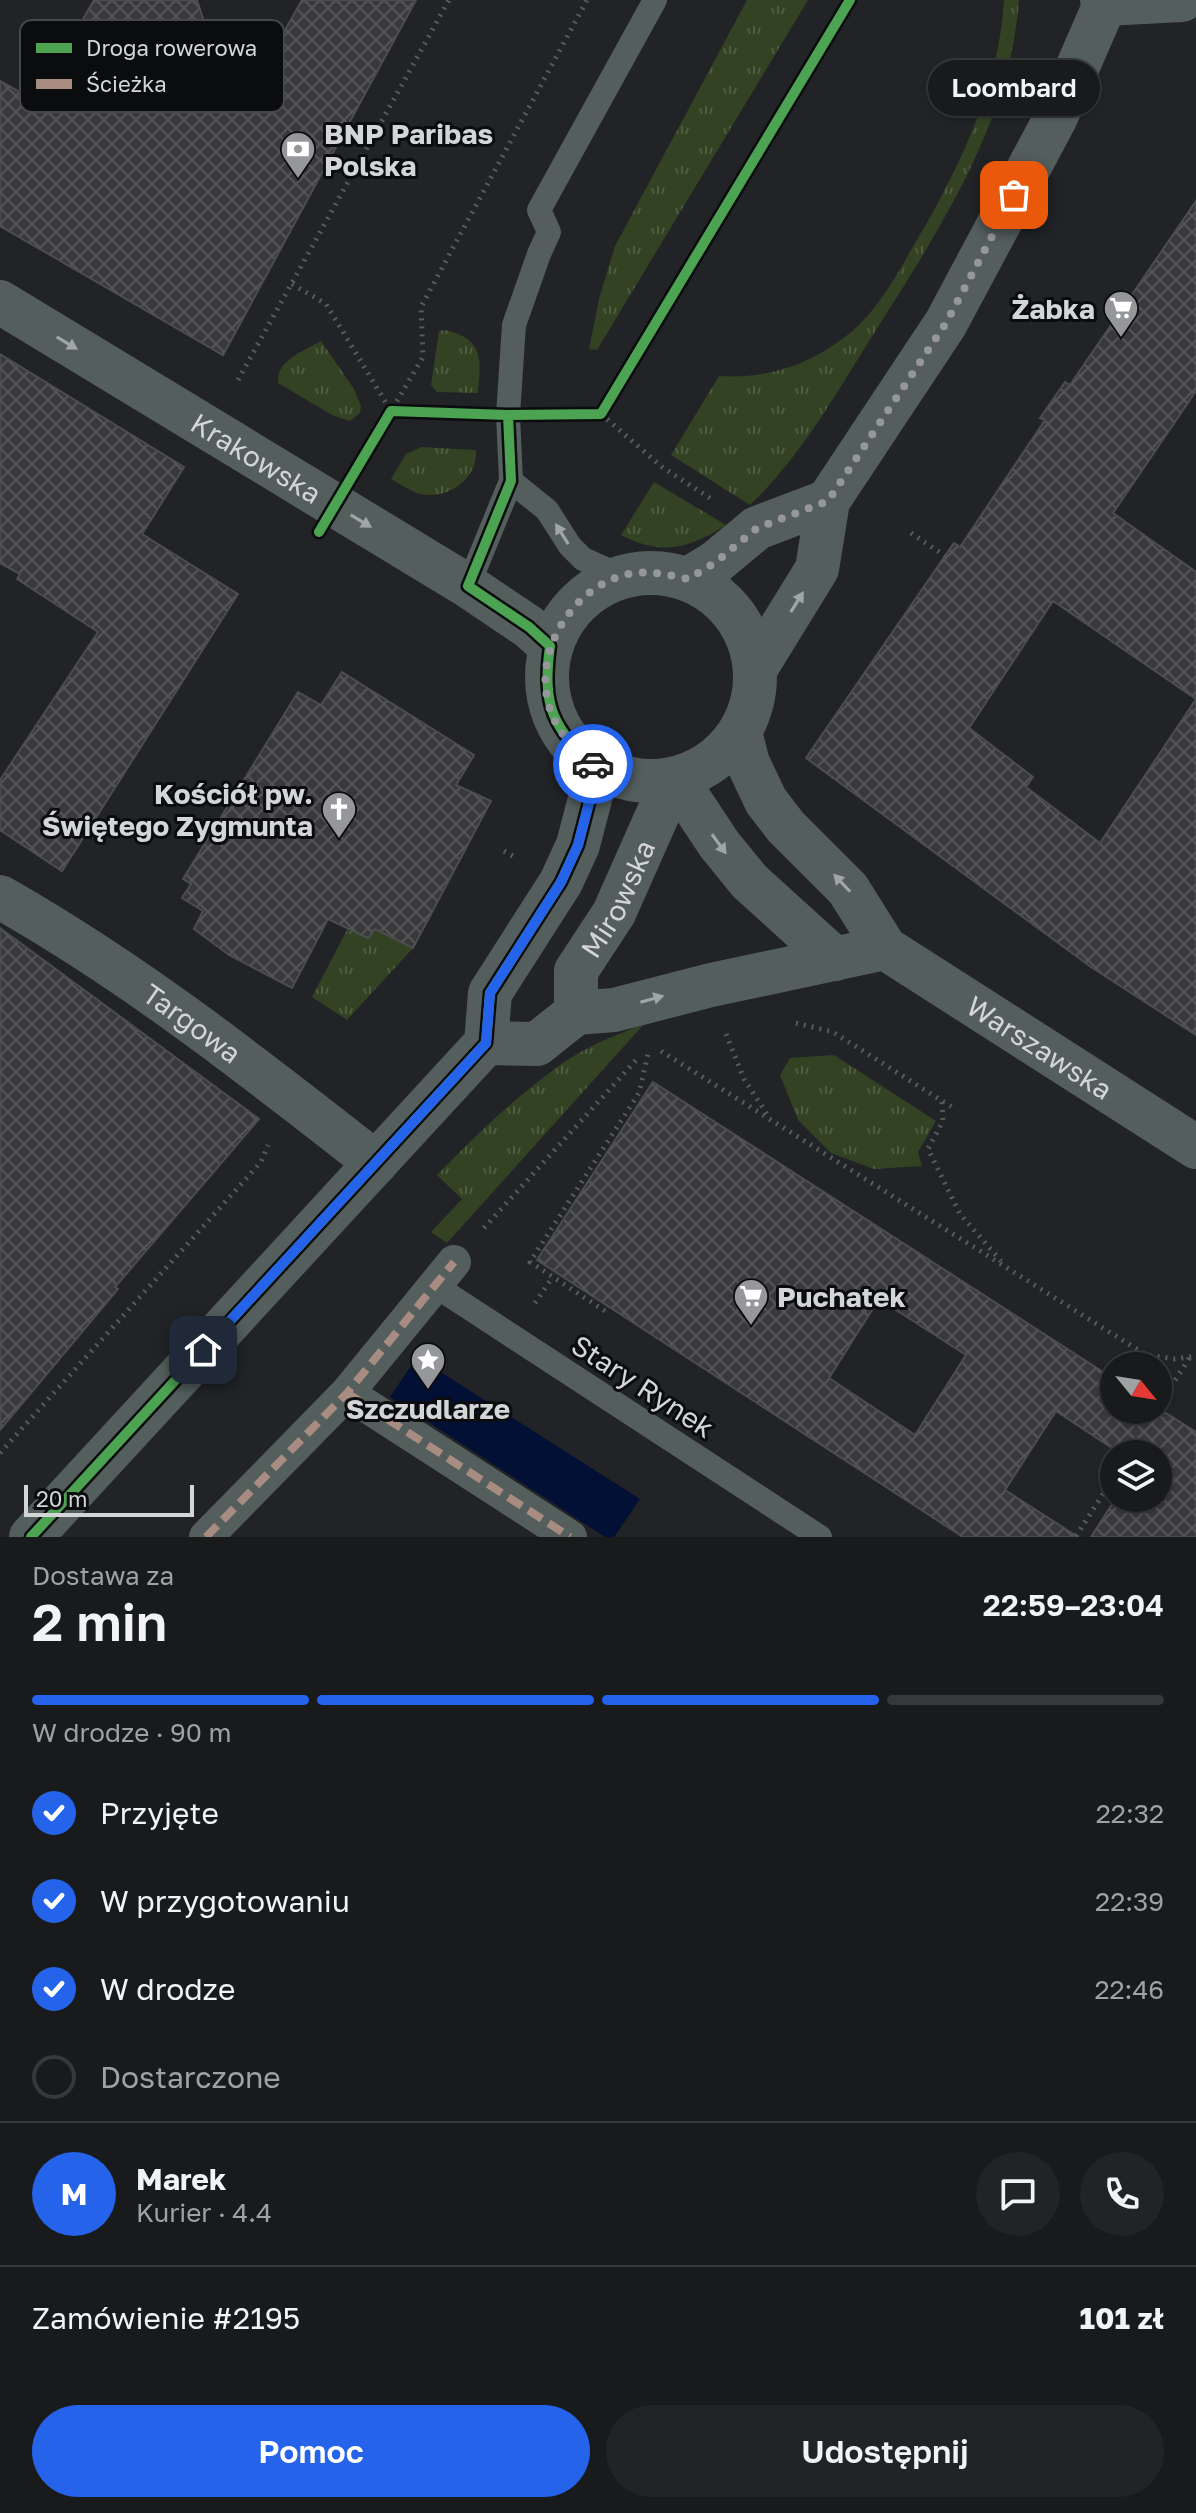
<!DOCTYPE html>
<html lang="pl">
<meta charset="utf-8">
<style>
:root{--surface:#191a1c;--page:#222325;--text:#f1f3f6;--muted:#9fa1a3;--line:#37383b;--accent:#2563eb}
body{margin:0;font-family:"Golos Text",sans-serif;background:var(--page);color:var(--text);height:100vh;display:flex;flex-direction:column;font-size:30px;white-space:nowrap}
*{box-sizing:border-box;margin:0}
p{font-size:26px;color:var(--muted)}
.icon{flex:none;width:44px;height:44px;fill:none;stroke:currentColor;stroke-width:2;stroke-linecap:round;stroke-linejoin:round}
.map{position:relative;height:1537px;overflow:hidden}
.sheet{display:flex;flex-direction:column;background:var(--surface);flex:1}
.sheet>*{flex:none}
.needle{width:52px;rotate:120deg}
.fabs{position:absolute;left:1100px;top:1352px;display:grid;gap:16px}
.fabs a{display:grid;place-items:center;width:72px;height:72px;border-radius:50%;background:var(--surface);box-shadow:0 2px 6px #0004,0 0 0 2px var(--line);font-size:40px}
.scale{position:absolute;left:24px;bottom:20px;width:170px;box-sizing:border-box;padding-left:8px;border:4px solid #d3d5d8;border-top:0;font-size:22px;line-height:28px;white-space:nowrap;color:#d3d5d8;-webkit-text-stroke:6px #0b0c0e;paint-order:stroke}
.pin{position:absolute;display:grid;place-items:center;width:68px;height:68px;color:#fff;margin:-34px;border-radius:16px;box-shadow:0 4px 12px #0006}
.courier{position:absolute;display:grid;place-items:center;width:80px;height:80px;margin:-40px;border:6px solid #2563eb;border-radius:50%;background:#fff;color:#222;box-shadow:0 2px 10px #0007}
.bubble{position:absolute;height:56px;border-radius:28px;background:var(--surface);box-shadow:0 2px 6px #0004,0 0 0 2px var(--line);font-size:26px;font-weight:600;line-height:56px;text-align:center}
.head em{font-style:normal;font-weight:600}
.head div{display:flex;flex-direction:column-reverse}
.head{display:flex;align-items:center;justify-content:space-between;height:136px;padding:0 32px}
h1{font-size:52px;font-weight:600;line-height:60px}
.bar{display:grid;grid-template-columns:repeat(4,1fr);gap:12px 8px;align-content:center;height:96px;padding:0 32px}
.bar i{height:10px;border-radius:6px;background:var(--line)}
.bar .current{background:var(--accent)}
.bar p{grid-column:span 4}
.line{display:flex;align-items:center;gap:20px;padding:0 32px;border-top:2px solid var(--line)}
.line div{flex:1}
.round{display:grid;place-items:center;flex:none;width:84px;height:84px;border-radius:42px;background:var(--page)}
ol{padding:0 32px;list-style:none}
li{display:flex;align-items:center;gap:24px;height:88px}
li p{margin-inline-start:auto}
li .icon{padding:8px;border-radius:50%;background:var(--accent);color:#fff;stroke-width:4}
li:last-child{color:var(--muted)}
li i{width:44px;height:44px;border:4px solid var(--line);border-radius:50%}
.button{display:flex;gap:16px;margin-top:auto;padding:16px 32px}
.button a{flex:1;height:92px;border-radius:48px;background:var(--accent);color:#fff;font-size:32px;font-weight:600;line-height:92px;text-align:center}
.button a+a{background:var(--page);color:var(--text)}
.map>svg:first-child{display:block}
.grass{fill:url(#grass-tufts)}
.water{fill:#031035}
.building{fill:url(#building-cross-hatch);stroke:#4c4d4f;stroke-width:2;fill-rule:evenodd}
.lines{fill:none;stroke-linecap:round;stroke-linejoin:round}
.path{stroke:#555c5c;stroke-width:5;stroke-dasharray:2 6;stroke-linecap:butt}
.service{stroke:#535e5d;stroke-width:24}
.pedestrian{stroke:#535e5d;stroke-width:34}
.minor{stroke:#535e5d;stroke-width:44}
.tertiary{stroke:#535e5d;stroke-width:44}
.quiet{stroke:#a88b81;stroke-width:8;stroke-dasharray:16 8;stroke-linecap:butt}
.cycleway-casing{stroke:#0b0c0e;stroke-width:15}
.cycleway{stroke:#4ca352;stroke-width:10}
.oneway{fill:#a0a5a7}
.done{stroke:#95979a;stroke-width:8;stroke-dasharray:0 14.4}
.route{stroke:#2563eb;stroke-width:10}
.labels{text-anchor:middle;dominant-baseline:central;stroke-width:6;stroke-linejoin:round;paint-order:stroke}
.poi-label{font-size:28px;font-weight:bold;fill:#d3d5d8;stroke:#0b0c0e;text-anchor:start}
.street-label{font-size:28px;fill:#d3d5d8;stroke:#0b0c0e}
.key{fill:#0b0c0e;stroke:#47484b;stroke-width:2}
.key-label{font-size:22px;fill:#d3d5d8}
</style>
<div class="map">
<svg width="1196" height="1537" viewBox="0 0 1196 1537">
<defs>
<pattern id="grass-tufts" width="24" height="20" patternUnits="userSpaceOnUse" patternTransform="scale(2)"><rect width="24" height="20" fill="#324222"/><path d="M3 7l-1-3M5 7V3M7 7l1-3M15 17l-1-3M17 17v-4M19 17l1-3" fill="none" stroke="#4f5c41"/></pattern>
<pattern id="building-cross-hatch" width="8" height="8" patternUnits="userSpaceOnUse" patternTransform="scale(2)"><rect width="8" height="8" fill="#39393b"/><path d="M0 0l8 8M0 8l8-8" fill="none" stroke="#555557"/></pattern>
</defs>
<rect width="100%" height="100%" fill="#212326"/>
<!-- grass -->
<path class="grass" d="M747 0H808L597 350 589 349 599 299 615 246Z
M1004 0H1019C1010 125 936 235 871 338 834 397 801 456 750 505L671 455 719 376C766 379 807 366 845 337 874 315 893 282 911 250 956 175 999 89 1004 0Z
M445 330C484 339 481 358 478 393L437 392 431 385 439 331Z
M321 341 354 389 361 406 360 413 350 421 332 415 278 383C276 360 304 351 321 341Z
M421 447 476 450C478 479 448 500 420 494 410 491 400 484 391 479L406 454Z
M654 482 726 525C689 549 662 556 621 535Z
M348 928 368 938 375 929 413 948 347 1020 312 997Z
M644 1024 447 1243 431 1232 462 1199 437 1175C474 1137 513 1099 556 1068 582 1048 613 1036 644 1024Z
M834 1055 936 1121 918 1152 922 1166 874 1169 831 1153 798 1120 780 1075 790 1058Z"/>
<!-- water -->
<path class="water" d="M417 1357 640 1499 614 1537H605L390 1397Z"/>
<!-- building -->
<path class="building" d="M94 0H197L228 97 263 32 279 41 302 0H416L223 355 0 226V81L36 101Z
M1196 201V391L1113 513 1196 572V699L1053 601 969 728 1033 777 1026 787 1100 843 1196 699V1035L1091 967 806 758 954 543 960 547 1045 420 1040 418 1065 382 1070 385Z
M0 354 184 467 142 534 238 594 62 871 0 830V780L98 632 17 579 20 574 0 563Z
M342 672 474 755 456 785 491 801 413 948 375 929 368 938 328 919 292 988 229 955 194 929 203 911 182 898 191 884 183 879 298 692 321 705Z
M0 928 259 1119 115 1287 118 1289 0 1430Z
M653 1082 1114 1379V1410H1158V1408L1196 1432V1537H1091L1116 1498H1158V1454H1121L1056 1411 1005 1490 1078 1537H963L537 1260ZM879 1299 966 1355 915 1435 829 1378Z"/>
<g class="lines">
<!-- path -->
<path class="path" d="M292 284 326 304 391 411 423 357 421 307 587 0
M238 380 449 0
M601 414 662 467 713 500
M911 533 945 556
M504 851 516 858
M796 1023 833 1032 955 1109
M726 1034 744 1079 767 1114
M661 1051 1146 1355 1175 1359 1196 1356
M942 1102 943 1121 928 1149 960 1214 1001 1261
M484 1228 638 1058
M535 1303 552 1278
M605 1311 530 1262 639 1093 648 1054
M1158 1407 1190 1357
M0 1453 261 1162 268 1145
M1076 1536 1114 1477"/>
<!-- service -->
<path class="service" d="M511 481 547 510 570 546 583 559 621 576
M468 586 511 481 508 415 514 325 539 254 549 232 539 210 655 0
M434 1285 820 1537"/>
<!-- pedestrian -->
<path class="pedestrian" d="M347 1393 570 1537
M206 1537 347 1393 454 1262"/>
<!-- minor -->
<g class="minor">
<path d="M1105 4 1182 0"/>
<path id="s1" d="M0 897C134 973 255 1068 376 1163"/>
</g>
<!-- tertiary -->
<g class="tertiary">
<path id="s2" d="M0 302 468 586 529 627 550 646"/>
<circle cx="651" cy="677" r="104"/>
<path d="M688 579 716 562 757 528 828 501"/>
<path d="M756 668 817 569 828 501 946 323 1055 119 1105 4 1102 0"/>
<path id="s3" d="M740 732 748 763 766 801 786 827 848 889 885 948 1196 1147"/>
<path d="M676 779 719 844 749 881 835 959"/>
<path d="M576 1013 614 1010 711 985 885 948"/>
<path id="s4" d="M576 1013V971L614 913 673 780"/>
<path d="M486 1043 537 1044 576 1013"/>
<path d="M31 1537 486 1043 490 993 561 882 578 845 598 768"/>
</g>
<!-- quiet -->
<path class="quiet" d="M347 1393 570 1537
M206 1537 347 1393 454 1262"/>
<!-- cycleway casing -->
<g class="cycleway-casing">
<path id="cycleway" d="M319 532 391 411 508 415 601 414 850 0
M31 1537 486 1043 490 993 561 882 578 845 598 768C552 729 542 706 550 646L529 627 468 586 511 481 508 415"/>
</g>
<!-- cycleway -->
<use href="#cycleway" class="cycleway"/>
</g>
<!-- one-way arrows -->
<defs><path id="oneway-solid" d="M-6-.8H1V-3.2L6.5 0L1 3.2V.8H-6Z" transform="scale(2)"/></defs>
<g class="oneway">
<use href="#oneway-solid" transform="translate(67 343) rotate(31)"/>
<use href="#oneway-solid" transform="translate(361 521) rotate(31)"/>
<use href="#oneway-solid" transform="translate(562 534) rotate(-122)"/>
<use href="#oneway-solid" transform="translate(797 602) rotate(-58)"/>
<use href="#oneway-solid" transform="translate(719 844) rotate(54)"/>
<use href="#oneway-solid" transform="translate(842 883) rotate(-133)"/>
<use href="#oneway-solid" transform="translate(652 999) rotate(-16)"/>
</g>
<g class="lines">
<!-- done -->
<path class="done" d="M593 764C576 750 562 737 553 717 529 662 565 594 621 576 643 569 666 574 688 579L716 562 757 528 828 501 946 323 1014 195"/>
<!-- route -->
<path class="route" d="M203 1350 486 1043 490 993 561 882 578 845 598 768 593 764"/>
</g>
<!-- icons -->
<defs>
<g id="bank-pin" transform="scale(1.8)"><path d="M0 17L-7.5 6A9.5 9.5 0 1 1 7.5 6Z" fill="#95979a" stroke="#0b0c0e"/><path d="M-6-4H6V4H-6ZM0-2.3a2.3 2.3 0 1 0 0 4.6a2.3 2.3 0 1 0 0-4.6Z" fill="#fff"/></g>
<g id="supermarket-pin" transform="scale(1.8)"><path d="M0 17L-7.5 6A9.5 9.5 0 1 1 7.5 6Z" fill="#95979a" stroke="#0b0c0e"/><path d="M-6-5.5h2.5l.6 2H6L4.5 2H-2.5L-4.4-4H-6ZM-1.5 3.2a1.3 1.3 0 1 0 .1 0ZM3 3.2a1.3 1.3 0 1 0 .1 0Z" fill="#fff"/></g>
<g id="church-pin" transform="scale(1.8)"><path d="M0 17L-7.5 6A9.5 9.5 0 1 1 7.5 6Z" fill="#95979a" stroke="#0b0c0e"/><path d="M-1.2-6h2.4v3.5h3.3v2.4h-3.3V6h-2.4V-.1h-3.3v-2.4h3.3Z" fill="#fff"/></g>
<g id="sight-pin" transform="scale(1.8)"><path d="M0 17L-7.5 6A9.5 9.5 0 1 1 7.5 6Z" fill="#95979a" stroke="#0b0c0e"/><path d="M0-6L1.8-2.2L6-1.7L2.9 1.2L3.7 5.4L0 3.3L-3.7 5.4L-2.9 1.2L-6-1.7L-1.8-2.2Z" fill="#fff"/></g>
</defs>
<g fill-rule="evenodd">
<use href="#bank-pin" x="298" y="149"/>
<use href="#supermarket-pin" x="1121" y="308"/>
<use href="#church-pin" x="339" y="809"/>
<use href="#supermarket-pin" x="751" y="1296"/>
<use href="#sight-pin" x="428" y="1360"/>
</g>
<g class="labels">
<!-- poi labels -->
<g class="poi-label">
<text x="324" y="133">BNP Paribas<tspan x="324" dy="32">Polska</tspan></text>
<text x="1095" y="308" text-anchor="end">Żabka</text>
<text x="313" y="793" text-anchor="end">Kościół pw.<tspan x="313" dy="32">Świętego Zygmunta</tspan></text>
<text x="777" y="1296">Puchatek</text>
<text x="428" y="1408" text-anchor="middle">Szczudlarze</text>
</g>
<!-- street labels -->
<g class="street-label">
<text stroke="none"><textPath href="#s2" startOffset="300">Krakowska</textPath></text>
<text stroke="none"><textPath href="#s4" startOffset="126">Mirowska</textPath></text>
<text stroke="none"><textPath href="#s1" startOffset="230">Targowa</textPath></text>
<text stroke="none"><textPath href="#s3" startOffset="448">Warszawska</textPath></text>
<text transform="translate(643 1386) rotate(33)">Stary Rynek</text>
</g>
</g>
<!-- legend -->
<rect x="20" y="20" width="264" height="92" rx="12" class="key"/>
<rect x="36" y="43" width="36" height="10" fill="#4ca352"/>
<rect x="36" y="79" width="36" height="10" fill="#a88b81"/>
<g class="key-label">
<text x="86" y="56">Droga rowerowa</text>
<text x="86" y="92">Ścieżka</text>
</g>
</svg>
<div class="fabs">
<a><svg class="needle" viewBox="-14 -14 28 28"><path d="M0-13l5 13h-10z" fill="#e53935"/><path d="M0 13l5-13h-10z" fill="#9fa1a3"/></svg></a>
<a><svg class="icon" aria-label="layers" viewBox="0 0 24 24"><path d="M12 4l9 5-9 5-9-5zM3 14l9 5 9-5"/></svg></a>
</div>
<div class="scale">20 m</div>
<div class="pin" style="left:1014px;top:195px;background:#ea580c"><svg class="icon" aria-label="bag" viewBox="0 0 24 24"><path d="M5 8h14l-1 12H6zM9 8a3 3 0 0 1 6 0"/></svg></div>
<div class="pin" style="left:203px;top:1350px;background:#1f2937"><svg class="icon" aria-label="home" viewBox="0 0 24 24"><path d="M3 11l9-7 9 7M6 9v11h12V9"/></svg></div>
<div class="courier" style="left:593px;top:764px"><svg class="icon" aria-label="car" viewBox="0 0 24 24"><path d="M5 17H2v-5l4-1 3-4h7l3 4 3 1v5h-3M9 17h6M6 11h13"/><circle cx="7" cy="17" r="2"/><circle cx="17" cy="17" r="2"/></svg></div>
<div class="bubble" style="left:928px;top:60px;width:172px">Loombard</div>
</div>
<section class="sheet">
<div class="head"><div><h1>2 min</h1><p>Dostawa za</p></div><em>22:59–23:04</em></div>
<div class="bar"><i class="current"></i><i class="current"></i><i class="current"></i><i></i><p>W drodze · 90 m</p></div>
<ol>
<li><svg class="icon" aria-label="check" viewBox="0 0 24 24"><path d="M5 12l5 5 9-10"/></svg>Przyjęte<p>22:32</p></li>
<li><svg class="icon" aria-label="check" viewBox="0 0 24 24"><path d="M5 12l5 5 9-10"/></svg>W przygotowaniu<p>22:39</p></li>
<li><svg class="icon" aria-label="check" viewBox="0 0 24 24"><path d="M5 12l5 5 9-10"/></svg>W drodze<p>22:46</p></li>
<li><i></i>Dostarczone</li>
</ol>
<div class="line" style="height:144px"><b class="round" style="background:var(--accent);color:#fff">M</b><div><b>Marek</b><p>Kurier · 4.4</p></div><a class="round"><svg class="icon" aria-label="chat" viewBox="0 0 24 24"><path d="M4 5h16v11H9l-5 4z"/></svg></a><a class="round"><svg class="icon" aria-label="phone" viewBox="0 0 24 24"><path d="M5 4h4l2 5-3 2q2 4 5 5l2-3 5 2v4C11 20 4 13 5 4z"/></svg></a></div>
<div class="line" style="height:104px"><div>Zamówienie #2195</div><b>101 zł</b></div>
<div class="button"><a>Pomoc</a><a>Udostępnij</a></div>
</section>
